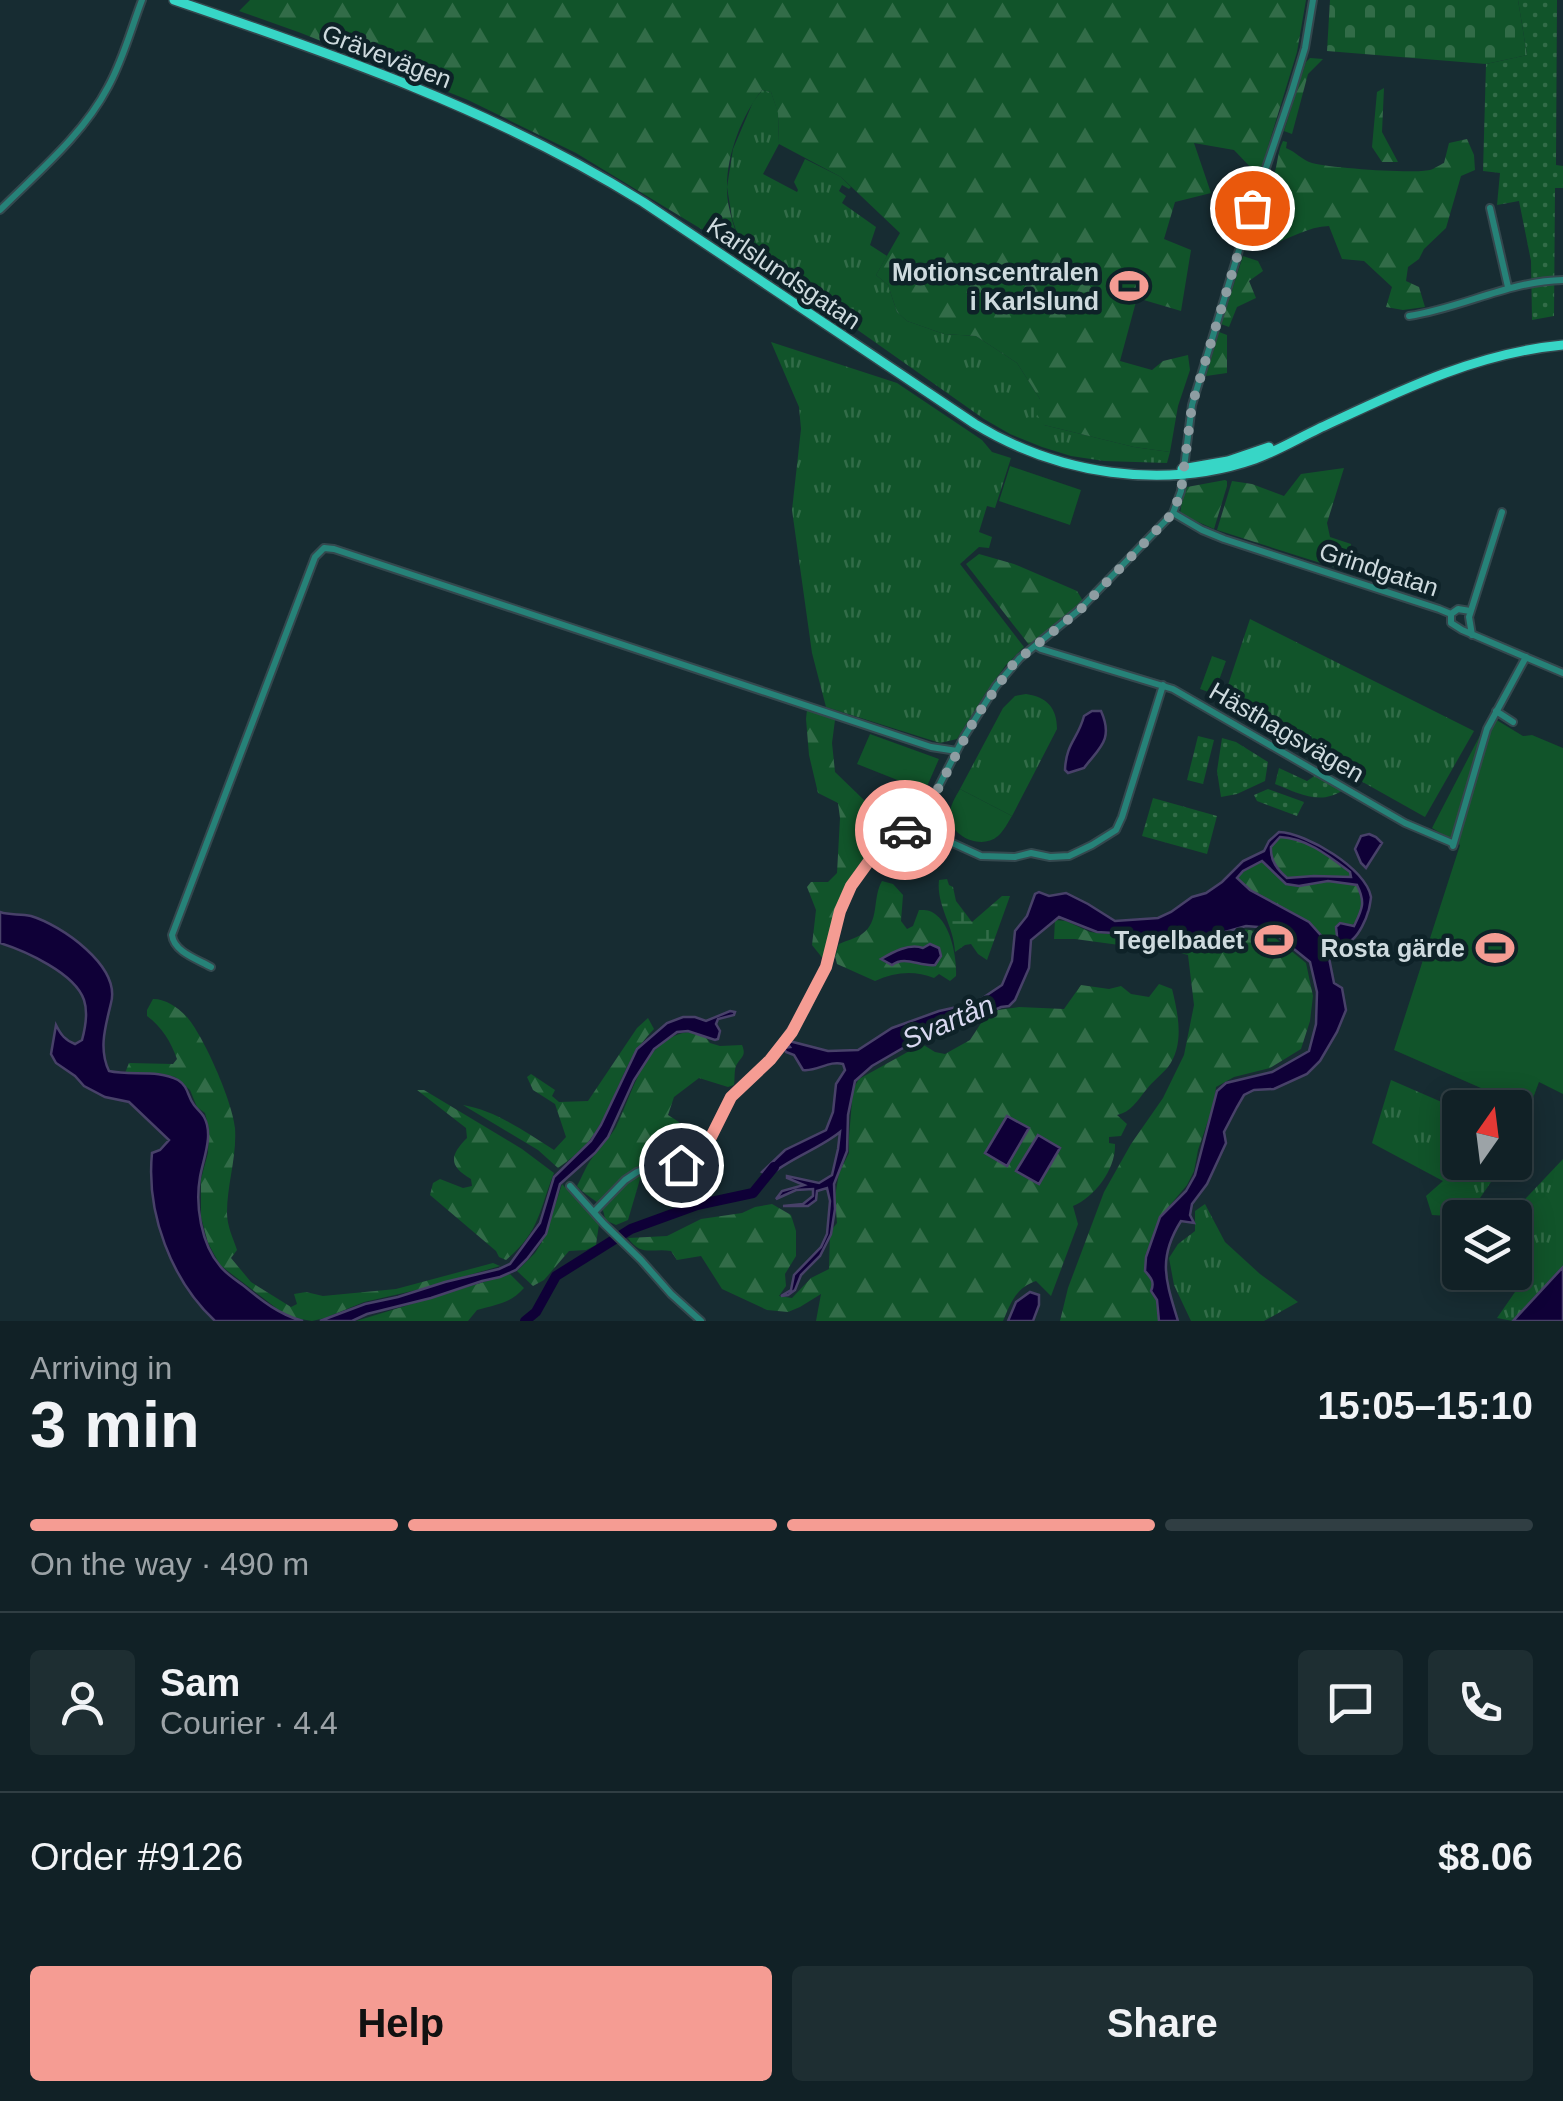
<!DOCTYPE html>
<meta charset="utf-8">
<style>
:root{--surface:#112126;--page:#1e2e32;--text:#f1f3f6;--muted:#9ca3a7;--line:#303e43;--accent:#f59c93}
body{margin:0;font-family:Arial,sans-serif;background:var(--page);color:var(--text);height:100vh;display:flex;flex-direction:column;font-size:38px;white-space:nowrap}
*{box-sizing:border-box;margin:0}
p{font-size:32px;color:var(--muted)}
.icon{flex:none;width:55px;height:55px;fill:none;stroke:currentColor;stroke-width:2;stroke-linecap:round;stroke-linejoin:round}
.map{position:relative;height:1321px;overflow:hidden}
.drawer{display:flex;flex-direction:column;background:var(--surface);flex:1}
.drawer>*{flex:none}
.needle{width:65px;rotate:14deg}
.tools{position:absolute;left:1442px;top:1090px;display:grid;gap:20px}
.tools a{display:grid;place-items:center;width:90px;height:90px;border-radius:10px;background:var(--surface);box-shadow:0 5px 25px #0003,0 0 0 2px var(--line);font-size:50px}
.pin{position:absolute;display:grid;place-items:center;width:85px;height:85px;color:#fff;margin:-42px;border:5px solid #fff;border-radius:50%;box-shadow:0 2px 10px #0007}
.courier{position:absolute;display:grid;place-items:center;width:100px;height:100px;margin:-50px;border:8px solid #f59c93;border-radius:50%;background:#fff;color:#222;box-shadow:0 2px 12px #0007}
.overview em{font-style:normal;font-weight:600}
.overview div{display:flex;flex-direction:column-reverse}
.overview{display:flex;align-items:center;justify-content:space-between;height:170px;padding:0 30px}
h1{font-size:65px;font-weight:600;line-height:75px}
.bar{display:grid;grid-template-columns:repeat(4,1fr);gap:15px 10px;align-content:center;height:120px;padding:0 30px}
.bar i{height:12px;border-radius:8px;background:var(--line)}
.bar .current{background:var(--accent)}
.bar p{grid-column:span 4}
.line{display:flex;align-items:center;gap:25px;padding:0 30px;border-top:2px solid var(--line)}
.line div{flex:1}
.round{display:grid;place-items:center;flex:none;width:105px;height:105px;border-radius:10px;background:var(--page)}
.cta{display:flex;gap:20px;margin-top:auto;padding:20px 30px}
.cta a{flex:1;height:115px;border-radius:10px;background:var(--accent);color:#111;font-size:40px;font-weight:600;line-height:115px;text-align:center}
.cta a+a{background:var(--page);color:var(--text)}
.map>svg:first-child{display:block}
.grass{fill:url(#grass-tufts)}
.forest{fill:url(#forest-firs);fill-rule:evenodd}
.wetland{fill:url(#wetland-marsh)}
.cemetery{fill:url(#cemetery-stones)}
.park{fill:url(#park-dots)}
.pitch{fill:#11542a}
.water{fill:#0f0037;stroke:#484169;stroke-width:2.5;fill-rule:evenodd}
.lines{fill:none;stroke-linecap:round;stroke-linejoin:round}
.river{stroke:#0f0037;stroke-width:10}
.minor-casing{stroke:#34484e;stroke-width:10}
.major-casing{stroke:#34484e;stroke-width:12}
.minor{stroke:#268278;stroke-width:6}
.major{stroke:#37d6c6;stroke-width:9}
.done{stroke:#8e9da2;stroke-width:10;stroke-dasharray:0 18}
.route{stroke:#f59c93;stroke-width:12}
.labels{text-anchor:middle;dominant-baseline:central;stroke-width:9;stroke-linejoin:round;paint-order:stroke}
.street-label{font-size:25px;fill:#cedade;stroke:#0e2228}
.poi-label{font-size:25px;font-weight:bold;fill:#cedade;stroke:#0e2228;text-anchor:end}
.water-label{font-size:28px;font-style:italic;fill:#d9d9f1;stroke:#0e2228}
</style>
<div class="map">
<svg width="1563" height="1321" viewBox="0 0 1563 1321">
<defs>
<pattern id="grass-tufts" width="24" height="20" patternUnits="userSpaceOnUse" patternTransform="scale(2.5)"><rect width="24" height="20" fill="#11542a"/><path d="M3 7l-1-3M5 7V3M7 7l1-3M15 17l-1-3M17 17v-4M19 17l1-3" fill="none" stroke="#326c48"/></pattern>
<pattern id="forest-firs" width="22" height="20" patternUnits="userSpaceOnUse" patternTransform="scale(2.5)"><rect width="22" height="20" fill="#11542a"/><path d="M5 1l3.5 6h-7zM16 11l3.5 6h-7z" fill="#326c48"/></pattern>
<pattern id="wetland-marsh" width="20" height="14" patternUnits="userSpaceOnUse" patternTransform="scale(2.5)"><rect width="20" height="14" fill="#11542a"/><path d="M1 5h8M5 5V1M11 12h8M15 12V8" fill="none" stroke="#326c48"/></pattern>
<pattern id="cemetery-stones" width="16" height="16" patternUnits="userSpaceOnUse" patternTransform="scale(2.5)"><rect width="16" height="16" fill="#11542a"/><path d="M2 7V4a2 2 0 0 1 4 0v3zM10 15v-3a2 2 0 0 1 4 0v3z" fill="#326c48"/></pattern>
<pattern id="park-dots" width="8" height="8" patternUnits="userSpaceOnUse" patternTransform="scale(2.5)"><rect width="8" height="8" fill="#11542a"/><path d="M2 2h.1M6 6h.1" fill="none" stroke="#326c48" stroke-width="1.8" stroke-linecap="round"/></pattern>
</defs>
<rect width="100%" height="100%" fill="#172c32"/>
<!-- grass -->
<path class="grass" d="M762 90 771 92 778 112 779 144 763 174 797 192 798 190 794 182 805 159 841 177 851 187 849 189 842 185 839 191 846 196 842 203 876 227 870 245 887 256 876 275 888 285 897 312 907 321 944 334 976 336 1017 363 1040 399 1044 425 1134 447 1170 452 1167 463 1104 461 1071 456 1042 447 1010 434 984 419 852 326 744 255 732 218 727 187 733 149 753 102Z
M771 342 897 383 982 440 992 452 1011 458 995 508 987 506 979 532 992 537 989 548 979 547 960 564 1024 647 1006 665 987 691 957 739 940 743 826 707 812 653 792 510 801 429 799 407Z
M1250 619 1474 731 1425 817 1222 703Z
M1026 694C1047 697 1057 708 1057 729L1012 816 960 789 1003 708 1015 696Z
M1391 1080 1460 1110V1162L1504 1163 1467 1217 1432 1215 1426 1196 1443 1181 1372 1143Z
M1563 1159V1267L1513 1321 1497 1318 1524 1279 1515 1271V1218L1508 1217Z
M1205 1204 1225 1242 1260 1274 1298 1302 1264 1321H1191L1174 1285 1169 1258 1178 1244 1195 1231V1211Z"/>
<!-- forest -->
<path class="forest" d="M250 0H1306L1297 52 1259 176 1234 150 1194 143 1211 193 1175 202 1164 239 1191 250 1181 311 1137 298 1120 361 1152 370 1163 361 1188 355 1190 370 1178 406 1170 452 1134 447 1044 425 1036 413 1040 399 1017 363 976 336 944 334 907 321 897 312 888 285 876 275 900 233 841 177 779 144 778 113 771 92 762 90C742 115 727 154 727 186 726 209 737 234 744 255L576 153 468 100 301 33 239 11Z
M1310 58 1323 59 1308 74 1292 134 1284 131 1306 62Z
M1384 88 1382 132 1398 162H1382L1372 147 1377 92Z
M1467 139 1474 155 1475 170 1461 176 1446 228 1424 249 1419 259 1408 267 1406 281 1419 287 1425 307 1403 310 1386 307 1392 287 1364 261 1342 259 1329 226C1299 227 1274 251 1244 250L1266 188C1279 175 1275 157 1283 141L1287 142 1286 148C1296 152 1302 160 1312 163 1331 168 1412 174 1430 170 1434 169 1441 164 1444 163L1449 143Z
M1243 256 1258 261 1263 271 1249 281 1256 298 1237 307 1229 327 1221 324Z
M1219 332 1227 335V373L1206 376Z
M1344 468 1327 523 1330 537 1351 544 1350 554 1361 556 1355 574 1217 530 1232 481 1252 484 1284 496 1301 474Z
M1225 480 1227 481V486L1214 529 1180 514 1182 500 1187 487Z
M979 554 1014 564 1077 591 1083 601 1067 616 1030 646 966 564Z
M807 710 835 720 832 743 835 772 865 801 881 826 907 819V826C850 851 836 905 824 960L812 945 816 910 807 887 811 882H828L837 873 840 818 838 803 818 793 809 755 806 719Z
M1280 837C1307 838 1329 857 1350 873L1351 877 1314 876 1287 879C1277 869 1271 861 1271 847Z
M1262 860 1275 875 1299 886 1328 881 1357 885C1372 916 1351 929 1326 941L1309 922 1250 890 1237 879 1243 871Z
M882 881 893 884 903 895 901 921 907 929 913 926 919 910C926 910 930 910 935 914 951 925 957 958 956 976L950 981 939 974 934 978C914 970 895 972 875 981L837 964 835 956 839 944C847 940 855 939 862 934 880 922 872 898 882 881ZM923 948 941 956 935 965C921 967 910 960 897 961Z
M1055 920 1066 921 1090 932 1180 942H1201L1243 929 1269 933 1306 963 1313 996 1310 1021 1301 1049 1270 1068 1234 1077 1216 1087 1214 1103 1198 1150 1194 1171 1187 1185 1160 1217 1146 1257 1145 1271C1158 1286 1155 1303 1159 1321H1060L1068 1288 1104 1192 1131 1144 1163 1098 1184 1055 1194 1005 1188 955 1169 950 1151 954 1134 947 1075 939H1054Z
M1159 984 1172 989C1178 1013 1185 1045 1168 1067 1161 1075 1153 1081 1146 1090 1137 1101 1131 1112 1117 1115L1127 1124 1121 1136 1109 1137V1143L1115 1144C1116 1169 1095 1197 1073 1206L1078 1224 1051 1296 1036 1281C1016 1288 1011 1302 1003 1321H816L821 1294 800 1307 788 1312 767 1310 722 1289 701 1256 677 1260 671 1251C652 1248 641 1257 628 1238L667 1236 701 1219 742 1213 755 1207 772 1204 791 1215 796 1231V1256L785 1274 786 1286 779 1296 792 1298 811 1278 829 1269 830 1232 837 1223 835 1197 839 1173 849 1153V1137L853 1089 859 1079 922 1044 935 1052 945 1054 970 1040 985 1017 998 1010 1019 1007 1064 1009 1081 985 1109 989 1121 986 1131 994 1149 997Z
M153 999C166 999 177 1007 186 1016 203 1034 233 1103 235 1128 237 1157 227 1184 227 1213 227 1226 233 1238 237 1250L231 1258 251 1282 291 1307 297 1304 294 1294 306 1292 323 1296 396 1289 493 1263 500 1266 421 1289 364 1302 325 1318 312 1321 295 1318 280 1311 220 1265 208 1243 201 1217V1179L208 1153 209 1129 205 1113 197 1107 190 1090 175 1077 158 1073H125L129 1063 173 1064 177 1059C171 1042 162 1027 147 1016V1010Z
M648 1018 654 1029C619 1064 617 1105 589 1141 580 1152 569 1160 558 1168L538 1150 463 1105C495 1110 527 1133 554 1150L566 1137 555 1104 533 1090 527 1077 531 1074 555 1090 552 1096 559 1102 588 1101 637 1028Z
M690 1032 705 1036 710 1043 720 1046 742 1045C747 1057 740 1057 736 1066 734 1071 735 1079 734 1085L728 1087 699 1078 674 1097 668 1115 679 1122 682 1134 674 1146 676 1153 667 1160 670 1176 661 1181 648 1175 640 1179 628 1220 616 1225 605 1220C604 1200 589 1200 577 1186 582 1177 586 1166 592 1158 600 1147 609 1139 616 1127 633 1094 644 1036 690 1032Z
M424 1090 522 1149 554 1173C539 1210 540 1232 506 1260L499 1257 496 1251 430 1195 433 1183 440 1179 463 1188 472 1186 471 1179C449 1166 449 1156 467 1138L466 1128 417 1090Z
M562 1184 599 1224 596 1245 586 1250 569 1251 544 1280 533 1286 517 1271 535 1253 545 1237Z
M510 1274 524 1288C510 1304 496 1304 477 1310L468 1321H356Z"/>
<!-- wetland -->
<path class="wetland" d="M947 879 949 885 953 887 956 901 972 922 1002 896H1010L987 960 978 954 971 944 965 945 955 952C954 926 936 905 939 880Z"/>
<!-- cemetery -->
<path class="cemetery" d="M1330 0H1518L1527 55 1486 64 1327 51Z"/>
<!-- park -->
<path class="park" d="M1518 0H1557L1556 165 1563 166V188H1555L1554 316 1532 320 1531 261 1519 201 1497 205 1500 173 1483 171 1486 64 1527 55Z
M1198 736 1214 740 1203 784 1187 780Z
M1222 738 1236 742 1268 762 1265 781 1237 794 1221 797 1217 771Z
M1279 768 1307 781 1316 775 1343 790C1320 806 1298 793 1275 784Z
M1268 789 1304 802 1297 816 1257 801 1254 795Z
M1153 798 1217 816 1207 854 1142 836Z"/>
<!-- pitch -->
<path class="pitch" d="M1010 466 1081 490 1070 525 999 501Z
M1212 656 1226 661 1214 694 1200 689Z
M1490 716 1523 736 1532 735 1563 748V1094L1539 1082 1529 1109 1394 1050 1460 845 1432 828Z
M870 734 939 759 925 791 857 764Z
M960 789 1012 816C1008 822 1004 831 998 836 983 849 955 839 950 820 948 808 955 798 960 789Z"/>
<!-- water -->
<path class="water" d="M1092 711H1101C1114 740 1099 748 1084 768L1068 773 1065 770C1066 743 1078 739 1084 716Z
M1279 832C1306 833 1366 868 1371 897 1371 898 1369 911 1368 912 1366 920 1359 934 1353 939 1345 947 1336 947 1329 958L1334 983 1342 988 1346 1010 1337 1032 1320 1061 1307 1074 1274 1089 1254 1090 1244 1095 1237 1107 1224 1132 1226 1143 1207 1184 1192 1204 1190 1215 1194 1223 1181 1221C1157 1259 1166 1281 1178 1321H1159L1157 1300 1151 1291C1155 1282 1151 1278 1145 1271L1146 1257 1160 1217 1186 1191 1195 1175 1217 1091 1226 1083 1272 1072 1309 1051 1316 1024 1317 992 1310 962 1273 932 1258 927 1246 926 1204 938 1183 940 1165 936 1097 932 1059 917 1031 940 1029 968 1015 1000 1009 1006 1001 1007 972 1021 929 1033 872 1066 855 1081 848 1115 847 1151 834 1184 835 1209 831 1234 820 1256 801 1275 795 1290 788 1295 781 1296 791 1290 794 1275 821 1247 827 1234 830 1201 827 1188 817 1191 816 1200 808 1206H783L803 1204 813 1196V1189L796 1190 776 1199 782 1191 804 1185 787 1178V1176L819 1183 832 1175 838 1149 840 1132C819 1149 790 1158 769 1176L762 1172 785 1150 826 1130 833 1112 836 1084 845 1070 843 1064C829 1060 817 1072 803 1070L794 1055 786 1052 784 1048 790 1047 787 1043 789 1041 828 1051 858 1050 892 1028 939 1011 975 1003 1002 985 1012 961 1015 931 1027 916 1035 894 1039 892 1049 896 1066 893 1088 904 1115 921 1158 918 1171 912 1192 897 1206 893 1222 882 1243 861 1264 851 1269 841ZM1280 837C1307 838 1330 857 1350 872L1351 877 1314 876 1287 878C1278 870 1270 861 1271 847ZM1262 861 1286 884 1299 886 1328 881 1357 885C1366 903 1362 909 1354 926L1340 923 1336 927 1337 936 1326 941 1309 922 1250 890 1237 878 1243 871Z
M1369 834 1376 837 1382 843 1366 868 1361 863 1355 849 1361 836Z
M0 912C10 916 20 913 31 916 61 925 121 966 111 1003 106 1025 98 1048 109 1071 131 1076 158 1069 178 1080 189 1087 187 1096 194 1105 197 1109 202 1113 204 1117 214 1135 203 1159 200 1177 195 1205 201 1244 220 1266 226 1274 236 1280 244 1286 262 1301 280 1315 303 1321H215C171 1280 146 1213 152 1153L160 1150 169 1140 129 1102 105 1097 84 1086 75 1076 56 1063 51 1054 56 1025C61 1035 65 1040 75 1044L82 1040C85 1029 88 1012 84 1000 75 973 25 951 0 943Z
M930 944 939 948 941 956 935 965C920 967 905 955 892 965L881 959C893 952 909 943 923 948Z
M730 1011 735 1012 734 1015 718 1019 716 1024 720 1031 718 1039 715 1040 688 1031 677 1032 654 1049 634 1080 608 1137 595 1153 560 1184 546 1234 527 1259 516 1270 500 1277 482 1281 431 1298 367 1314 352 1321H320L365 1304 398 1297 445 1282 499 1269 510 1264 540 1223 554 1177 591 1141 601 1125 637 1049 667 1023 683 1017H695L706 1021Z
M1007 1116 1029 1128 1007 1166 985 1153Z
M1038 1135 1060 1148 1039 1184 1016 1171Z
M1563 1267V1321H1513Z
M1030 1292 1039 1295V1305L1033 1321H1008L1016 1302Z"/>
<g class="lines">
<!-- river -->
<path class="river" d="M525 1321 536 1312 556 1276 631 1229 697 1205 753 1193 774 1167"/>
<!-- minor casing -->
<g class="minor-casing">
<path id="minor" d="M1490 208 1508 287
M0 210C38 172 83 135 108 87 123 60 131 29 142 0
M1409 316C1462 308 1509 281 1563 280
M1173 513 1202 530 1224 539 1439 609 1451 614V623L1462 630 1563 673
M1451 614 1458 609 1470 611
M1472 635 1469 617 1502 512
M1036 646 1041 649 1173 689 1405 823 1452 843 1453 846 1487 729 1526 657
M1496 711 1513 722
M913 825 981 856 1015 857 1031 853 1050 857 1069 856 1092 845 1116 830 1122 817 1163 685
M211 967C197 959 174 952 172 935L315 557 324 548 334 549 931 747 957 751
M570 1186 604 1224 641 1260 671 1294 701 1321
M594 1212 625 1180 637 1172 651 1167 687 1163 704 1151 731 1097 771 1060 805 1010 829 959 838 918 851 886 877 850 913 825 926 811 964 737 996 686 1020 658 1079 610 1173 513 1181 491 1192 405 1246 227 1292 91 1305 48 1313 0"/>
</g>
<!-- major casing -->
<g class="major-casing">
<path id="major" d="M174 0C336 55 497 111 643 202L975 424C1057 474 1163 491 1255 459 1277 451 1297 439 1318 429 1397 392 1475 353 1563 345
M1182 469 1228 461 1269 447"/>
</g>
<!-- minor -->
<use href="#minor" class="minor"/>
<!-- major -->
<use href="#major" class="major"/>
</g>
<g class="lines">
<!-- done -->
<path class="done" d="M905 830 921 817 929 806 976 717 1014 663 1080 610 1173 513 1181 491 1192 405 1252 208"/>
<!-- route -->
<path class="route" d="M681 1165 692 1160 704 1151 731 1097 770 1060 792 1032 826 967 840 911 851 886 877 850 905 830"/>
</g>
<!-- icons -->
<defs>
<g id="stadium-bare" transform="scale(3)"><path d="M0-5a6.5 5 0 1 0 0 10a6.5 5 0 1 0 0-10ZM-3.5-1.8h7v3.6h-7Z" fill="#f59c93" stroke="#0e2228" stroke-width="2.5" paint-order="stroke"/></g>
</defs>
<g fill-rule="evenodd">
<use href="#stadium-bare" x="1129" y="286"/>
<use href="#stadium-bare" x="1274" y="940"/>
<use href="#stadium-bare" x="1495" y="948"/>
</g>
<g class="labels">
<!-- street labels -->
<g class="street-label">
<text transform="translate(387 56) rotate(21)">Grävevägen</text>
<text transform="translate(784 273) rotate(34)">Karlslundsgatan</text>
<text transform="translate(1379 569) rotate(18)">Grindgatan</text>
<text transform="translate(1287 732) rotate(30)">Hästhagsvägen</text>
</g>
<!-- poi labels -->
<g class="poi-label">
<text x="1099" y="272">Motionscentralen<tspan x="1099" dy="29">i Karlslund</tspan></text>
<text x="1244" y="940">Tegelbadet</text>
<text x="1465" y="948">Rosta gärde</text>
</g>
<!-- water labels -->
<g class="water-label">
<text transform="translate(948 1022) rotate(-23)">Svartån</text>
</g>
</g>
</svg>
<div class="tools">
<a><svg class="needle" viewBox="-14 -14 28 28"><path d="M0-13l5 13h-10z" fill="#e53935"/><path d="M0 13l5-13h-10z" fill="#9ca3a7"/></svg></a>
<a><svg class="icon" aria-label="layers" viewBox="0 0 24 24"><path d="M12 4l9 5-9 5-9-5zM3 14l9 5 9-5"/></svg></a>
</div>
<div class="pin" style="left:1252px;top:208px;background:#ea580c"><svg class="icon" aria-label="bag" viewBox="0 0 24 24"><path d="M5 8h14l-1 12H6zM9 8a3 3 0 0 1 6 0"/></svg></div>
<div class="pin" style="left:681px;top:1165px;background:#1f2937"><svg class="icon" aria-label="home" viewBox="0 0 24 24"><path d="M3 11l9-7 9 7M6 9v11h12V9"/></svg></div>
<div class="courier" style="left:905px;top:830px"><svg class="icon" aria-label="car" viewBox="0 0 24 24"><path d="M5 17H2v-5l4-1 3-4h7l3 4 3 1v5h-3M9 17h6M6 11h13"/><circle cx="7" cy="17" r="2"/><circle cx="17" cy="17" r="2"/></svg></div>
</div>
<section class="drawer">
<div class="overview"><div><h1>3 min</h1><p>Arriving in</p></div><em>15:05–15:10</em></div>
<div class="bar"><i class="current"></i><i class="current"></i><i class="current"></i><i></i><p>On the way · 490 m</p></div>
<div class="line" style="height:180px"><a class="round"><svg class="icon" aria-label="person" viewBox="0 0 24 24"><circle cx="12" cy="8" r="4"/><path d="M4 21q1-7 8-7t8 7"/></svg></a><div><b>Sam</b><p>Courier · 4.4</p></div><a class="round"><svg class="icon" aria-label="chat" viewBox="0 0 24 24"><path d="M4 5h16v11H9l-5 4z"/></svg></a><a class="round"><svg class="icon" aria-label="phone" viewBox="0 0 24 24"><path d="M5 4h4l2 5-3 2q2 4 5 5l2-3 5 2v4C11 20 4 13 5 4z"/></svg></a></div>
<div class="line" style="height:130px"><div>Order #9126</div><b>$8.06</b></div>
<div class="cta"><a>Help</a><a>Share</a></div>
</section>
